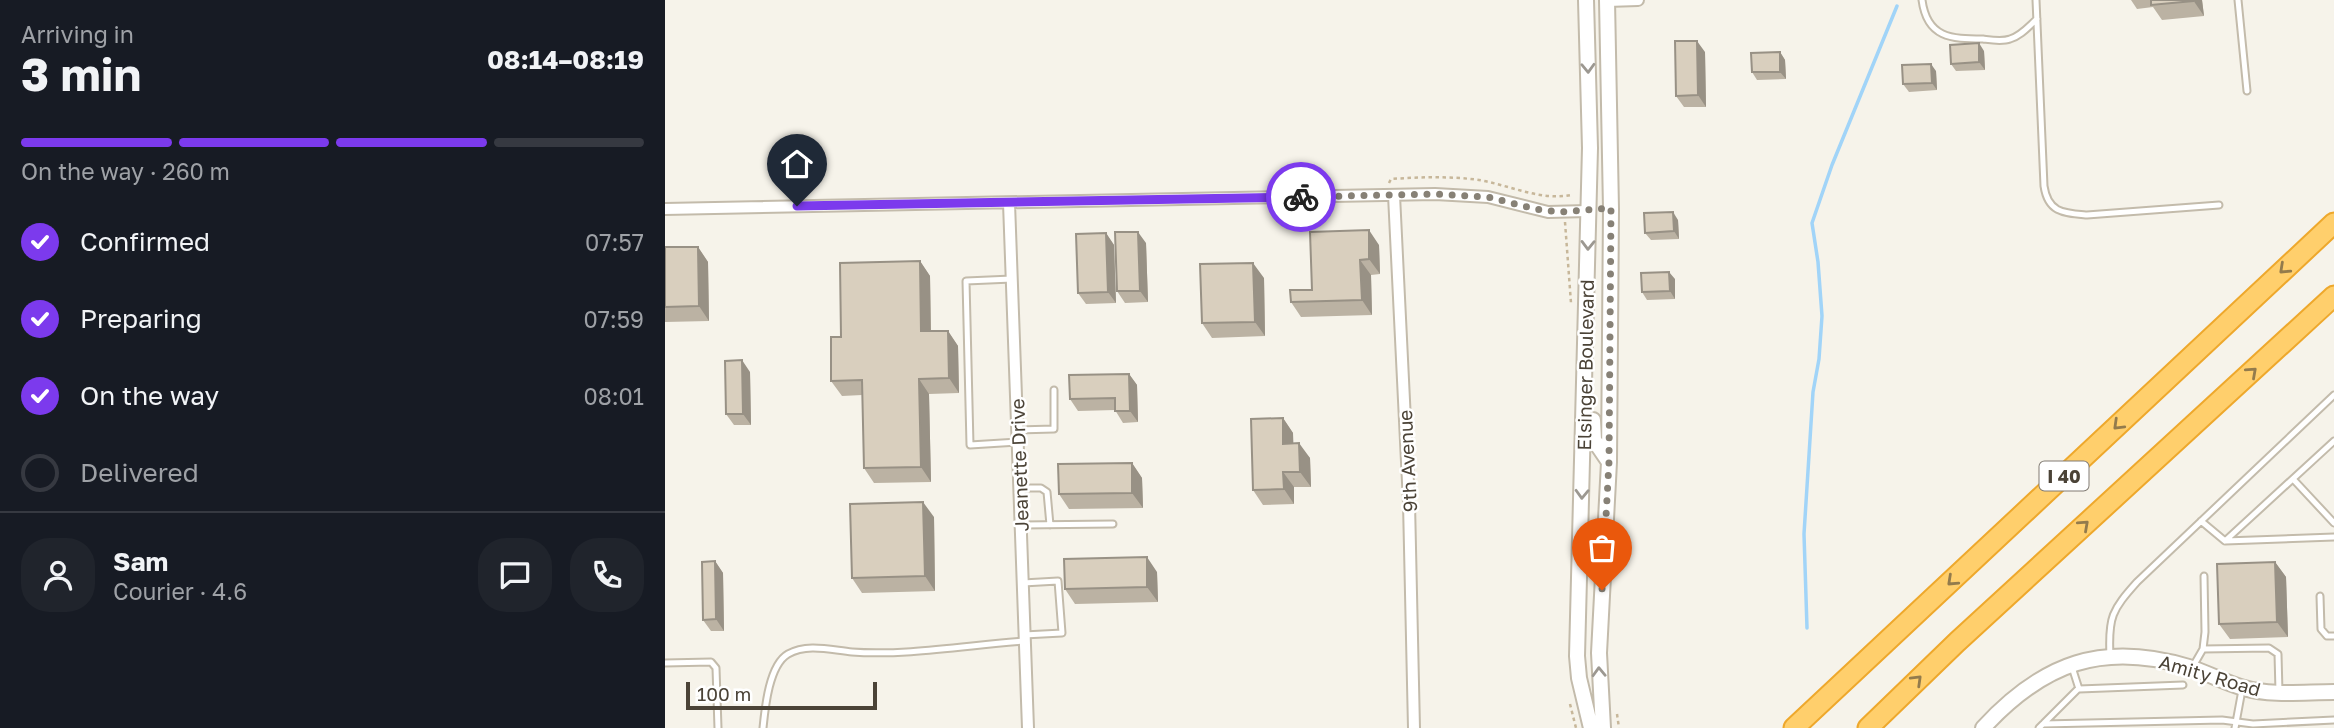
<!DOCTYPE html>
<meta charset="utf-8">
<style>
:root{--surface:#171b24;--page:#20242c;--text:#f1f3f6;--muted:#9ea1a6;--line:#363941;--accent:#7c3aed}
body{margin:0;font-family:"Golos Text",sans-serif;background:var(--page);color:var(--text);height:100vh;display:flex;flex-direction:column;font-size:26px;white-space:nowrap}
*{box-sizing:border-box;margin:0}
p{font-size:23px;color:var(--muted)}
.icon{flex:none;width:38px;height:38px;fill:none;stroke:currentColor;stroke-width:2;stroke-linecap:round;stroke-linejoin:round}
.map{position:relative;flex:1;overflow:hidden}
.details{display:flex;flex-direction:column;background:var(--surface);width:665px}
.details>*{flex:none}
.scale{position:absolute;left:21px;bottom:18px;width:191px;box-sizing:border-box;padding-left:7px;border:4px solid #4b4337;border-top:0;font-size:19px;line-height:24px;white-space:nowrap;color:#4b4337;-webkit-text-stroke:5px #fff;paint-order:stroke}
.pin{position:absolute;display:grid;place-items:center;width:60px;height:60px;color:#fff;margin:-72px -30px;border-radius:50% 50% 50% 0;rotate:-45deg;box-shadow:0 0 7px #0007}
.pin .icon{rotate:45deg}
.courier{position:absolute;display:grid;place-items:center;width:70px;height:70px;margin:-35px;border:5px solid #7c3aed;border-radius:50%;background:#fff;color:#222;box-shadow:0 2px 9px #0007}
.overview em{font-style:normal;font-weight:700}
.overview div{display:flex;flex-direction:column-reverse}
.overview{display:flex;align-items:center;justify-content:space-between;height:119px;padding:0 21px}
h1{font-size:46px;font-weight:700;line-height:52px}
.bar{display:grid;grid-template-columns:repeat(4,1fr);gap:10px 7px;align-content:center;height:84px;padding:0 21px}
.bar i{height:9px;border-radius:5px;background:var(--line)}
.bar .selected{background:var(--accent)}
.bar p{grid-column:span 4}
.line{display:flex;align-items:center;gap:18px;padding:0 21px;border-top:2px solid var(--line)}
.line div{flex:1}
.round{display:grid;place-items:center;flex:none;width:74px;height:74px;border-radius:28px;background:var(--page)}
ol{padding:0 21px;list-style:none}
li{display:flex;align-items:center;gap:21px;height:77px}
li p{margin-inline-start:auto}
li .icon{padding:7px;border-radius:50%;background:var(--accent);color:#fff;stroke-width:4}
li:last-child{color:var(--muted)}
li i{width:38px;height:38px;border:4px solid var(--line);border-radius:50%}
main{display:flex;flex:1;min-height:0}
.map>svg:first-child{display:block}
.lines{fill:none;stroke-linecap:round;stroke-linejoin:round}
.stream{stroke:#a1d4f8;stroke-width:3.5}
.service-casing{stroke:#c3bbab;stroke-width:9}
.minor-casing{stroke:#c3bbab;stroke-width:14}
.tertiary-casing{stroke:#c3bbab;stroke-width:18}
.motorway-casing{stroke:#eea82c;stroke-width:23}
.path{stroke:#c7b79a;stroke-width:2.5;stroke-dasharray:3.5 3.5;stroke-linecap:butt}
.service{stroke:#fff;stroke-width:5}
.minor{stroke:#fff;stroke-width:10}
.tertiary{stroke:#fff;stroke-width:14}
.motorway{stroke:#ffcf6c;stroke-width:19}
.wall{fill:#bbb2a3}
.shaded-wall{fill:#989185}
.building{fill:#d9cfbe;stroke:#989185;stroke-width:2}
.oneway{stroke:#9c9891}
.oneway2{stroke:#937b4c}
.done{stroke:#878176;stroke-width:7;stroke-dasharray:0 12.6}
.route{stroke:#7c3aed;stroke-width:9}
.labels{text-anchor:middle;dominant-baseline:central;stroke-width:5;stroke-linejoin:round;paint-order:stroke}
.shield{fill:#fff;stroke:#817b73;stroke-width:2}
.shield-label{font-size:18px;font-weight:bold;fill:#4b4337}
.street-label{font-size:19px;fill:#4b4337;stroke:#fff}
</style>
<main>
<section class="details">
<div class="overview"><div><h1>3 min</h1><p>Arriving in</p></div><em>08:14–08:19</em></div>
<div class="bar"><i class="selected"></i><i class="selected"></i><i class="selected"></i><i></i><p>On the way · 260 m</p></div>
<ol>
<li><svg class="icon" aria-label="check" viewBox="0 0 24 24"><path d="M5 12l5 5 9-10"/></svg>Confirmed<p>07:57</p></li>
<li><svg class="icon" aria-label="check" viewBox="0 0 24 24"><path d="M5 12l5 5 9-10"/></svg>Preparing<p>07:59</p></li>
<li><svg class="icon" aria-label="check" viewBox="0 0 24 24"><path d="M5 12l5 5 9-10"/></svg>On the way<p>08:01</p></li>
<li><i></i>Delivered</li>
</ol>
<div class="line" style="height:126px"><a class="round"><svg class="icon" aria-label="person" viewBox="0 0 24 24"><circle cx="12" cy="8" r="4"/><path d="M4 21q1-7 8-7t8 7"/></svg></a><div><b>Sam</b><p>Courier · 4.6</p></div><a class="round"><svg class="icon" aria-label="chat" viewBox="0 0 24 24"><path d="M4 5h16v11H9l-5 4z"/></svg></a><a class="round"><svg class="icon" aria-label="phone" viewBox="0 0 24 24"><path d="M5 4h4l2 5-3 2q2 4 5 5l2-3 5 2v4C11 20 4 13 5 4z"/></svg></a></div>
</section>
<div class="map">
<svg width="1669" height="728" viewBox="0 0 1669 728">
<rect width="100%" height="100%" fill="#f6f3ea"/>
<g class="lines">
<!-- stream -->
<path class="stream" d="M1142 628 1139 534 1148 392 1154 359 1157 316 1153 262 1147 223 1167 165 1232 6"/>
<!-- service casing -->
<g class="service-casing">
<path id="service" d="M1257 0C1262 38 1286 39 1318 39 1326 40 1337 42 1345 39 1356 36 1364 26 1372 19
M1371 0 1379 186C1383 213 1399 213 1422 215L1554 205
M1573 0 1582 91
M347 279 301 281 305 445 353 442
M352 430 389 429V390
M1628 479 1669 523
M354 488H376L382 492 385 525
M1536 521 1560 541 1669 537
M357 525 448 524
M1560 541 1669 441
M358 583 393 581 397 633 359 635
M1655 596 1656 629 1662 636H1669
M1538 649 1604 648 1613 654 1614 692
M1445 656C1443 617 1447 610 1472 582L1669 395
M0 663 46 662 51 668 53 728
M1407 667 1414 689 1518 685
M1527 668 1538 649 1540 632 1539 576
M1379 723 1414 688
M98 728C100 708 104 665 123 654 142 643 166 650 187 652 241 656 304 645 359 641
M1374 728 1378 724 1557 720 1588 724 1669 720
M1570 728 1577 690"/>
</g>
<!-- minor casing -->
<g class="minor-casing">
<path id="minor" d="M942 1 973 0
M729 195 744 503 749 728
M344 203 363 728
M0 209 770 194 823 197 883 212 923 211"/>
</g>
<!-- tertiary casing -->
<g class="tertiary-casing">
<path id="tertiary" d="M921 0 925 148 912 656 914 678 926 728
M928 420 929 440 944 462
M938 728 934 653 944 462 946 209 942 0
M1318 728C1378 663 1437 641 1524 667 1543 673 1560 683 1579 688 1607 696 1639 692 1669 692"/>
</g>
<!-- motorway casing -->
<g class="motorway-casing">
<path id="motorway" d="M1129 728 1669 223
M1203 728 1292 642 1669 296"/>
</g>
<!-- path -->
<path class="path" d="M724 183 726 179C755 177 785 176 814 180 844 185 875 201 906 195
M900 222 906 303
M905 704 911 728
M952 714 954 728"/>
<!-- service -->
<use href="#service" class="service"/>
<!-- minor -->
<use href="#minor" class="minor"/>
<!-- tertiary -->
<use href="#tertiary" class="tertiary"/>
<!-- motorway -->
<use href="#motorway" class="motorway"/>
</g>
<!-- wall -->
<path class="wall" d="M1466 0H1537L1539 16 1497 20 1488 7 1472 9Z
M1319 51 1320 70 1291 71 1286 64Z
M1040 52 1041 107H1019L1011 96Z
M1115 52 1120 60 1121 79 1092 80 1087 72Z
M1271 71 1272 90 1244 92 1238 84Z
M1013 220 1014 239 986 240 980 233Z
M441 233 449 245 451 303 421 304 413 293Z
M481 243 483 302 460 303 452 291Z
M714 245 715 274 706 275 707 315 636 317 626 302 647 290Z
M0 247H33L43 262 44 321 0 322Z
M255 261 265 276 266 331H283L293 346 294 393 264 394 266 482 209 483 199 468 197 395 177 396 166 381 176 337Z
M599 278 600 336 547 338 537 323Z
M1010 279V299L982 300 977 292Z
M85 372 86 425H69L61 414Z
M464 374 472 385 473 422 458 423 450 410 413 411 405 399Z
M618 418 628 433V443L645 458 646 487H629V504L598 505 588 490Z
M467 463 477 478 478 508 404 509 394 494Z
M269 517 270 591 197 593 187 578Z
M50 561 58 573 59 631H46L38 620Z
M1610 562 1621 577 1623 637 1565 639 1554 624Z
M492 572 493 602 410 604 400 589Z"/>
<!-- shaded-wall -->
<path class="shaded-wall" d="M1528 0H1537L1539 16Z
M1032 41 1040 52 1041 107 1033 95Z
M1314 43 1319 51 1320 70 1314 62Z
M1115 52 1120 60 1121 79 1115 72Z
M1266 64 1271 71 1272 90 1267 83Z
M1008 212 1013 220 1014 239 1009 231Z
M704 230 714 245 715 274 704 259Z
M473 232 481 243 483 302 475 291Z
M441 233 449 245 451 303 443 292Z
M33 247 43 262 44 321 34 306Z
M695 260 706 275 707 315 697 300Z
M255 261 265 276 266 346 256 331Z
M588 263 599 278 600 336 590 322Z
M1004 272 1010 279V299L1005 291Z
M283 331 293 346 294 393 284 378Z
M77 360 85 372 86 425 78 414Z
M464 374 472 385 473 422 465 411Z
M254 379 264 394 266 482 256 467Z
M618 418 628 433 629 459 618 444Z
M634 443 645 458 646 487 635 472Z
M467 463 477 478 478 508 467 493Z
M618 472 629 487V504L619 489Z
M258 502 269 517 270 591 260 576Z
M482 557 492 572 493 602 482 587Z
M50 561 58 573 59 631 51 619Z
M1610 562 1621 577 1623 637 1612 622Z"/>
<!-- building -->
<path class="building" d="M1486 0H1528V1L1486 5Z
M1010 41H1032L1033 95 1011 96Z
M1314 43V62L1286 64 1285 45Z
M1115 52V72H1087L1086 53Z
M1266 64 1267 83 1238 84 1237 65Z
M1008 212 1009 231 980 233 979 213Z
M704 230V259L695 260 697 300 626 302 625 290H647L645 232Z
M450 232H473L475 291H452Z
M441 233 443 292 413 293 411 234Z
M0 247H33L34 306 0 307Z
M255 261 256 331H283L284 378 254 379 256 467 199 468 197 380 166 381V337H176L175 263Z
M588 263 590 322 537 323 535 264Z
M1004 272 1005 291 977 292 976 273Z
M77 360 78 414H61L60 361Z
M464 374 465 411H450V398L405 399 404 375Z
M618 418V444L634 443 635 472H618L619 489 588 490 586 419Z
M467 463V493L394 494 393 464Z
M258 502 260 576 187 578 185 504Z
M482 557V587L400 589 399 559Z
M50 561 51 619 38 620 37 562Z
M1610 562 1612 622 1554 624 1552 564Z"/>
<!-- one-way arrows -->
<defs><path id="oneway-chevron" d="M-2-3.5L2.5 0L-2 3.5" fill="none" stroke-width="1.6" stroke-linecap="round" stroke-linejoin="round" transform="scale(1.75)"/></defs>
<g class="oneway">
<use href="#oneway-chevron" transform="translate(923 68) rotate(88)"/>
<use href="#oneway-chevron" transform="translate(923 245) rotate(91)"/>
<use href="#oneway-chevron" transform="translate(917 494) rotate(92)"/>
<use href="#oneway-chevron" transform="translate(934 672) rotate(-92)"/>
</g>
<g class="oneway2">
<use href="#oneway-chevron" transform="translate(1619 269) rotate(137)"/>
<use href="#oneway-chevron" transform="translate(1587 372) rotate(-42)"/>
<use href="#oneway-chevron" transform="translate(1453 425) rotate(136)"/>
<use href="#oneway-chevron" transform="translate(1419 525) rotate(-42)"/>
<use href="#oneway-chevron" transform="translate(1287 581) rotate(137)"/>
<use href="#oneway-chevron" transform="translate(1252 680) rotate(-44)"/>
</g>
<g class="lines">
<!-- done -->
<path class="done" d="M636 197 770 194 823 197 870 209 894 212 946 208 944 462 937 590"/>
<!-- route -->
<path class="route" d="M132 206 636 197"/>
</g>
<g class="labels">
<!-- shield labels -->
<rect class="shield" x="1374.5" y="461.5" width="49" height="29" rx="5"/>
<g class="shield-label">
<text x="1399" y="476">I 40</text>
</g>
<!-- street labels -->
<g class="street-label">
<text transform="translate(920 365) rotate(-89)">Elsinger Boulevard</text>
<text transform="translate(742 461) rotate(-93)">9th Avenue</text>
<text transform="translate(354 465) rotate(-92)">Jeanette Drive</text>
<text transform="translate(1545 675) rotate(16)">Amity Road</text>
</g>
</g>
</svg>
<div class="scale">100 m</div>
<div class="pin" style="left:937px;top:590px;background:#ea580c"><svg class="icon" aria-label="bag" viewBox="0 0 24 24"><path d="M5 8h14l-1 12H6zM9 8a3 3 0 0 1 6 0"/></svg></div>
<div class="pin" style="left:132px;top:206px;background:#1f2937"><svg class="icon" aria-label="home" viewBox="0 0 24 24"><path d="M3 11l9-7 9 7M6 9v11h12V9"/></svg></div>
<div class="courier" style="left:636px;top:197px"><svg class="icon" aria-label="bike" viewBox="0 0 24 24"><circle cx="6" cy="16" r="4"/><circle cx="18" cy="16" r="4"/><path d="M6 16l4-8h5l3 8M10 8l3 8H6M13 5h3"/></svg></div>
</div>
</main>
